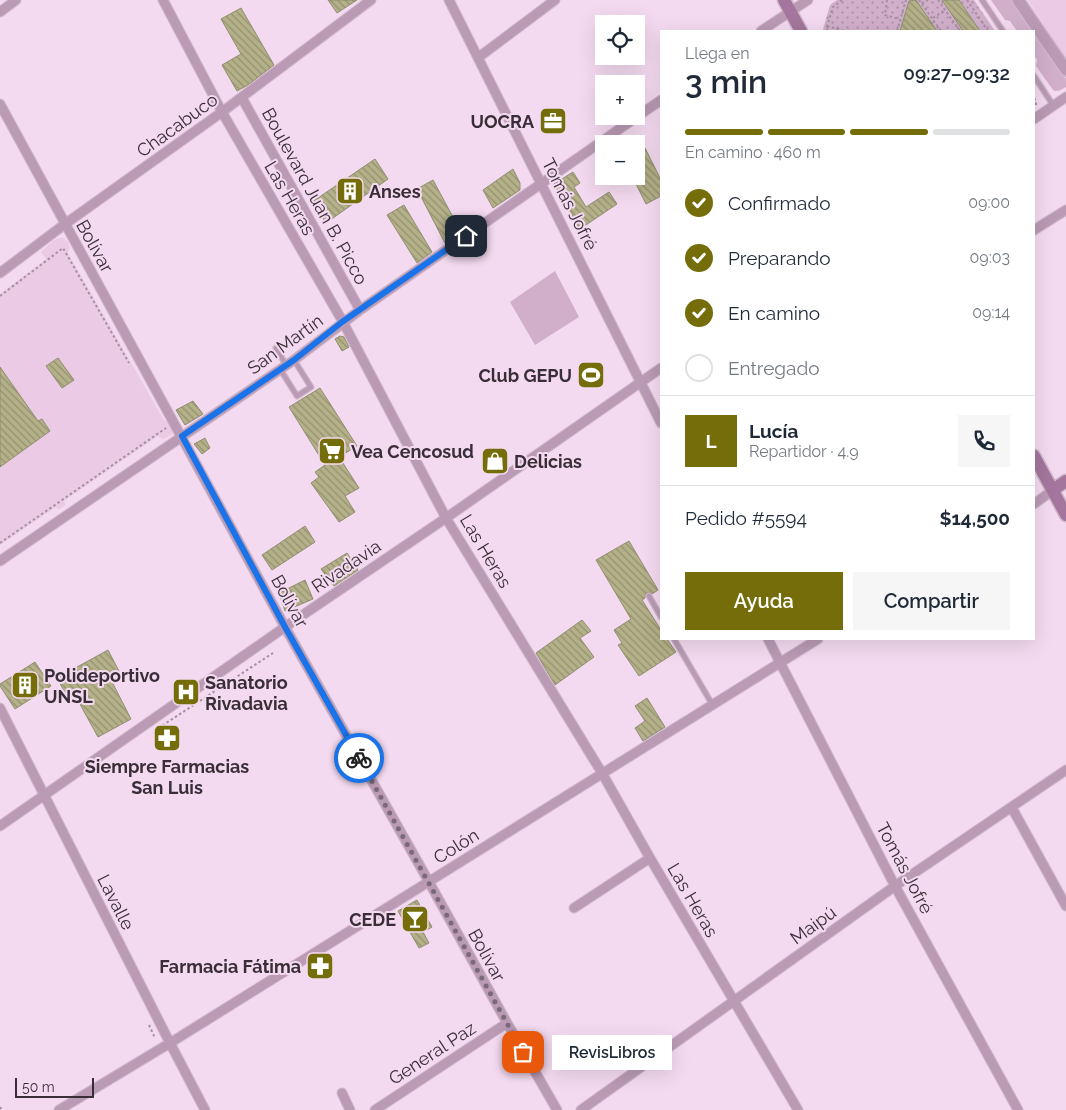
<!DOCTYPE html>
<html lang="es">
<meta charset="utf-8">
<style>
:root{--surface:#fff;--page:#f6f6f7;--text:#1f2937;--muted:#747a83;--line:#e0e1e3;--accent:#756d09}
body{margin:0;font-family:Raleway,sans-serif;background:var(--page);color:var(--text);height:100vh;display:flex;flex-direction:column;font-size:19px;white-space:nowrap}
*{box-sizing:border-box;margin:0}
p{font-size:16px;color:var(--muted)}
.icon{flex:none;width:28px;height:28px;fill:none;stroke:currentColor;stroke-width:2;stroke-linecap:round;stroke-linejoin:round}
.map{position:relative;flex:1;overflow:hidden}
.sheet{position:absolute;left:660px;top:30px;width:375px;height:610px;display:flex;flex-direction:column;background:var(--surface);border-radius:0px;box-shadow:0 5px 20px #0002}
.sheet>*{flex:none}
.fabs{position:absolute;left:595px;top:15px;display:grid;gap:10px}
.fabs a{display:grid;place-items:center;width:50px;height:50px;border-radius:0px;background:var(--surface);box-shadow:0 5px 20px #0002;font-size:25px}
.scale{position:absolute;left:15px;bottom:12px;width:79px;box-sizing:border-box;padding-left:5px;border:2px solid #392e37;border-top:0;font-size:14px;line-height:18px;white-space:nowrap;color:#392e37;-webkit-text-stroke:4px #f4daf0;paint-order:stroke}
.pin{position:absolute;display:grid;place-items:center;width:42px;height:42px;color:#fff;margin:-21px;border-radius:10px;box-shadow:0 2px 8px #0006}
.courier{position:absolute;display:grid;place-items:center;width:50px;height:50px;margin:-25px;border:4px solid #1a73e8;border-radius:50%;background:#fff;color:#222;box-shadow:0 1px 6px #0007}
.bubble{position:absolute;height:35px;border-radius:0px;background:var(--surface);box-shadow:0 5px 20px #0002;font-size:16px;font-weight:600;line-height:35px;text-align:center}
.head em{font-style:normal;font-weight:600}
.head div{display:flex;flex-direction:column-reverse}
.head{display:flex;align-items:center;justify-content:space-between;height:85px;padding:0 25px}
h1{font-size:32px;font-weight:600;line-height:38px}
.bar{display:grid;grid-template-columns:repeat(4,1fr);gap:8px 5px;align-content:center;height:60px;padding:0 25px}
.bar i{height:6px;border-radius:4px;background:var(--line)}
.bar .current{background:var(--accent)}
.bar p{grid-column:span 4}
.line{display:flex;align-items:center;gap:12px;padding:0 25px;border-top:1px solid var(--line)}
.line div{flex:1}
.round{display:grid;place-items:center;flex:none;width:52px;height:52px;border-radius:0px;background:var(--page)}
ol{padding:0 25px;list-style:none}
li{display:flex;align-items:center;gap:15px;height:55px}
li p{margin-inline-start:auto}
li .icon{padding:5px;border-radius:50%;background:var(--accent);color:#fff;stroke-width:4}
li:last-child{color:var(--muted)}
li i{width:28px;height:28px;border:2px solid var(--line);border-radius:50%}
.primary-button{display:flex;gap:10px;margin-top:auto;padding:10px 25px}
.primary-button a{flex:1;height:58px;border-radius:0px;background:var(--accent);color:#fff;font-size:20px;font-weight:600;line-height:58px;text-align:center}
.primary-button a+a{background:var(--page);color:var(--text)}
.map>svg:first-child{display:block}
.built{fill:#ebcae5}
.grass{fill:#d1afcb}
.park{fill:url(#park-dots)}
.building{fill:url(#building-back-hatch);stroke:#908e71}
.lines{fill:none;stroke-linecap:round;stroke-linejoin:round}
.service-casing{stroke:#cfb8cb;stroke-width:7}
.minor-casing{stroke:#cfb8cb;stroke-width:11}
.tertiary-casing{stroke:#cfb8cb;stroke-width:14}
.secondary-casing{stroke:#cfb8cb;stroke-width:15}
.path{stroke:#a490a1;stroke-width:2;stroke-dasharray:2.5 2.5;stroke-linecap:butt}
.service{stroke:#ba9ab5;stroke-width:4.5}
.minor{stroke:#ba9ab5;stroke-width:9}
.tertiary{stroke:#ba9ab5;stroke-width:11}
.secondary{stroke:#a4769d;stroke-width:12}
.done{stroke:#7a6a78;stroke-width:5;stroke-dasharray:0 9}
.route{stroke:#1a73e8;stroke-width:6}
.labels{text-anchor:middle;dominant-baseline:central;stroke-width:4;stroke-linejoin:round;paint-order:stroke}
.poi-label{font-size:18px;font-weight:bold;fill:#392e37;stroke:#f4daf0;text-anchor:start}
.street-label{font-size:18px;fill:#392e37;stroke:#f4daf0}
</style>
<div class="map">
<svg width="1066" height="1110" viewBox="0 0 1066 1110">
<defs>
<pattern id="park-dots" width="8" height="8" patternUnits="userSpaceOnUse" patternTransform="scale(1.25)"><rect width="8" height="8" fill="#d1afcb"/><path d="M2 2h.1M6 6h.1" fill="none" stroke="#ab8fa6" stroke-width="1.8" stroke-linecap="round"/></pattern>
<pattern id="building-back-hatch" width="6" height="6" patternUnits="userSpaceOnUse" patternTransform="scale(1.25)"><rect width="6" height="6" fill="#b4b189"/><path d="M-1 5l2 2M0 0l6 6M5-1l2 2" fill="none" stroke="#939071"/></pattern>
</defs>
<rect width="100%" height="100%" fill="#f4daf0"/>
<!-- built -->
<path class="built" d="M1028 0H1066V58L1062 52Z
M60 238H63L68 242 70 248 68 253 164 420 170 422 173 430V433L171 435 166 438 163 439 158 436 64 501 66 505 58 510 56 507 0 545V294L46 259 41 252 54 240Z"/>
<!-- grass -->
<path class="grass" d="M991 0H1012L1033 31H1017L1010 21 1005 20Z
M1034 32 1066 79V87C1062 89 1057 93 1053 90L1036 66 1037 60 1034 55Z
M555 271 579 317 535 345 510 302Z"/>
<!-- park -->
<path class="park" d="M837 0H974L995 31H824L823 29 830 5Z"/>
<!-- building -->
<path class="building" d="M328 0H357L337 13Z
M916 0 937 31H900L909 1Z
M942 0H959L980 31H963Z
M241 8 274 65 248 85 237 91 222 65 241 54 221 19Z
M645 148 661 180V196L646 204 632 176H636V152Z
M375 159 388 179 326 223 312 202Z
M513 169 520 183V190L493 208 483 190Z
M573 172 580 183 574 187 586 207 609 192 617 204 580 229 572 217 573 216 554 184Z
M433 180 461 232 445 243 417 189Z
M404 205 432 252 417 263 387 215Z
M340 336 344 337 349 347 342 351 335 339Z
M58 358 74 380 62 388 46 366Z
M0 367 38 421 42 419 50 431 0 467Z
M320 388 357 446 339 457 359 488 345 496 355 512 339 522 311 483 319 477 315 472 325 465 289 407Z
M193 401 203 414 185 425 176 410Z
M205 438 210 448 202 454 194 444Z
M305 526 315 542 272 570 262 555Z
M629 541 658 590 652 594 650 592 647 593 645 596V598L642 600 661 630V639H667L676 652 639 676 618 645 622 643 614 630 631 619 596 560Z
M347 553 358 570 334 586 321 569Z
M305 580 313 599 285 611 279 593Z
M582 620 591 631 580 638 594 657 555 685 536 653Z
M108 650 120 673 110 678 131 719 98 737 76 697 69 700 57 678Z
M35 662 51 686 15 709 0 686V684Z
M647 698 665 727 643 741 635 728 645 721 635 706Z
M417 900 432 927 423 932 429 943 419 948 398 911Z"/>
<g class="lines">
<!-- service casing -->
<g class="service-casing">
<path id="service" d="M982 0 1003 31
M1034 76 1053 105
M276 348 286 365
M280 369 297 396 311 387 294 360
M649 596 661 617
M674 639 712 704"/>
</g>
<!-- minor casing -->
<g class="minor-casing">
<path id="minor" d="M163 0 222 112 343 322 446 518 602 773 650 858 798 1110
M449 0 661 423
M0 12 16 0
M761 31 808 0
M479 57 555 0
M242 98 360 310
M0 104 285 627 429 882 507 1023 557 1110
M1034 119 1066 97
M1034 230 1066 210
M0 273 65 224 222 112 371 0
M1034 504 1053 490
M0 561 294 360 360 310 661 100
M768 639 895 886 1018 1110
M0 708 170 1043 205 1110
M1012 808 1066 906
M0 826 285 627 446 518 661 368
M574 908 650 858
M342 1093 350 1110
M59 1110 170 1043 818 639
M375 1110 507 1023
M581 1110 895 886 1066 770"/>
</g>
<!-- tertiary casing -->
<g class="tertiary-casing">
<path id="tertiary" d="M1018 0 1066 70"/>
</g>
<!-- secondary casing -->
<g class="secondary-casing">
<path id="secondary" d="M784 0 801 31
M1034 456 1066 515
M1053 490 1066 481"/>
</g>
<!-- path -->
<path class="path" d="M887 0 885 15 899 19
M919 0 941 31
M938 0 960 31
M967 0 988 31
M922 4 928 0
M933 18 945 10
M827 26 844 31
M828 31 826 29 833 7 842 0
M897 31 906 0
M1034 98 1036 101V107
M0 296 63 248 129 363
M0 543 166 428
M154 731 273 653
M149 1025 155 1038
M0 1107 2 1110"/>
<!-- service -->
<use href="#service" class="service"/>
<!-- minor -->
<use href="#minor" class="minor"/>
<!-- tertiary -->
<use href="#tertiary" class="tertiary"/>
<!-- secondary -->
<use href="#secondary" class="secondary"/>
</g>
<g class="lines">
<!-- done -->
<path class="done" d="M359 758 523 1052"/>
<!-- route -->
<path class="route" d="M359 758 285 627 182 436 294 360 342 322 466 236"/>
</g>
<!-- icons -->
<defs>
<g id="office-square" transform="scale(1.4375)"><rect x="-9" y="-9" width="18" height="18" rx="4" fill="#756d09" stroke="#f4daf0"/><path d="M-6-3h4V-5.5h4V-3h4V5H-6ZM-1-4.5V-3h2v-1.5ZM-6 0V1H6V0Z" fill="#fff"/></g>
<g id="building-square" transform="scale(1.4375)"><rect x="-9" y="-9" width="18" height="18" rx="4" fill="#756d09" stroke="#f4daf0"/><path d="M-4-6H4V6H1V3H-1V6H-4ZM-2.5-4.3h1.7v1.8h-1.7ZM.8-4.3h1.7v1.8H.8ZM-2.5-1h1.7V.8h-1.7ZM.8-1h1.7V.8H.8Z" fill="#fff"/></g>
<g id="stadium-square" transform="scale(1.4375)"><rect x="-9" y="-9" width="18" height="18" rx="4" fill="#756d09" stroke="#f4daf0"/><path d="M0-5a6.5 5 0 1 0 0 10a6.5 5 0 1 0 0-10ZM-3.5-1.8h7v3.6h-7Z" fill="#fff"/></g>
<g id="supermarket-square" transform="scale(1.4375)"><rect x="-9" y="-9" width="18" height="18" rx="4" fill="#756d09" stroke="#f4daf0"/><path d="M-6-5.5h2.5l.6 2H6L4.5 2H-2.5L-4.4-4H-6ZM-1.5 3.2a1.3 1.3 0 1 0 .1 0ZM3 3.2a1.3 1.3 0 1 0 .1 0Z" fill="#fff"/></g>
<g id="shop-square" transform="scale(1.4375)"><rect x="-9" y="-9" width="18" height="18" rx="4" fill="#756d09" stroke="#f4daf0"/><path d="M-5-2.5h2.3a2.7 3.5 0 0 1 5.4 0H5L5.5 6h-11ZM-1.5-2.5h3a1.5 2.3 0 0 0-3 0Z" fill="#fff"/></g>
<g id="hospital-square" transform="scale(1.4375)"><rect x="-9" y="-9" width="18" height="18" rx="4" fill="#756d09" stroke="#f4daf0"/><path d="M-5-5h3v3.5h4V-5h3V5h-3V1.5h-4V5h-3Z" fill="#fff"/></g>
<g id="pharmacy-square" transform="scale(1.4375)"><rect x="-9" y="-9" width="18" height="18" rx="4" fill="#756d09" stroke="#f4daf0"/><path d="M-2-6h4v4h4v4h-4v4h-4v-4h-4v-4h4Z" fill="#fff"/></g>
<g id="bar-square" transform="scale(1.4375)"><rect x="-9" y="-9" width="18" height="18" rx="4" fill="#756d09" stroke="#f4daf0"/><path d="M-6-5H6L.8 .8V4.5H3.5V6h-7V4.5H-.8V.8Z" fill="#fff"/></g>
</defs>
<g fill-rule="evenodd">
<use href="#office-square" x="553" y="121"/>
<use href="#building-square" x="350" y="191"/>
<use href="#stadium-square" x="591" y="375"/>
<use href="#supermarket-square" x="332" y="451"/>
<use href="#shop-square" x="495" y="461"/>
<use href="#building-square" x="25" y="685"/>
<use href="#hospital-square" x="186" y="692"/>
<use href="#pharmacy-square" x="167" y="738"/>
<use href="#bar-square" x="415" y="919"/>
<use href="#pharmacy-square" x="320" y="966"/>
</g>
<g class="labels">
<!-- poi labels -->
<g class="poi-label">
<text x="534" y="121" text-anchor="end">UOCRA</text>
<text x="369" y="191">Anses</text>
<text x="572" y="375" text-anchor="end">Club GEPU</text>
<text x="351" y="451">Vea Cencosud</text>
<text x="514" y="461">Delicias</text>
<text x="44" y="675">Polideportivo<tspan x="44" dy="21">UNSL</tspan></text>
<text x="205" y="682">Sanatorio<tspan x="205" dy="21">Rivadavia</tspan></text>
<text x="167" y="766" text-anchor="middle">Siempre Farmacias<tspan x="167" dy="21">San Luis</tspan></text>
<text x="396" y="919" text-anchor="end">CEDE</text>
<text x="301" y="966" text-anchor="end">Farmacia Fátima</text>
</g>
<!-- street labels -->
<g class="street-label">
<text transform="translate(177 125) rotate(-36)">Chacabuco</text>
<text transform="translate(315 196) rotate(61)">Boulevard Juan B. Picco</text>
<text transform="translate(290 198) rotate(60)">Las Heras</text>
<text transform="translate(570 204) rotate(63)">Tomás Jofré</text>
<text transform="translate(95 246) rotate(61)">Bolívar</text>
<text transform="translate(285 344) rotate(-36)">San Martín</text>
<text transform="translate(486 551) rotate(59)">Las Heras</text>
<text transform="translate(346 566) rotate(-34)">Rivadavia</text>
<text transform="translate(290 601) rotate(61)">Bolívar</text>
<text transform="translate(456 846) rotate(-32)">Colón</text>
<text transform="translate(905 868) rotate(62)">Tomás Jofré</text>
<text transform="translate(693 900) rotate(60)">Las Heras</text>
<text transform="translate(116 902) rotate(63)">Lavalle</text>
<text transform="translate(813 925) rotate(-36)">Maipú</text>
<text transform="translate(487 955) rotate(61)">Bolívar</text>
<text transform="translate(432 1053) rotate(-33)">General Paz</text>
</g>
</g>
</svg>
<div class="fabs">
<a><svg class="icon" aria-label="locate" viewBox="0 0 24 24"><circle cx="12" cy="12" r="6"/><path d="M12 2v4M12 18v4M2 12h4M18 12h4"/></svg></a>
<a>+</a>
<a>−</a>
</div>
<div class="scale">50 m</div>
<div class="pin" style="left:523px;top:1052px;background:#ea580c"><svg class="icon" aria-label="bag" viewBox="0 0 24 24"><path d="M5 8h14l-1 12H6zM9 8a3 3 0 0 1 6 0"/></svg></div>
<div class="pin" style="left:466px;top:236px;background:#1f2937"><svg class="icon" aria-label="home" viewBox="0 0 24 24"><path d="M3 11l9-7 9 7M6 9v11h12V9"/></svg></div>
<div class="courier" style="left:359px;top:758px"><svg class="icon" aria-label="bike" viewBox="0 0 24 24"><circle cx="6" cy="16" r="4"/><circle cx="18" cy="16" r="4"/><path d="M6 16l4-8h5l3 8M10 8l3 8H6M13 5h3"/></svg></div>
<div class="bubble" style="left:552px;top:1035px;width:120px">RevisLibros</div>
<section class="sheet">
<div class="head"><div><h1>3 min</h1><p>Llega en</p></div><em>09:27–09:32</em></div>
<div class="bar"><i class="current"></i><i class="current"></i><i class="current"></i><i></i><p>En camino · 460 m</p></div>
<ol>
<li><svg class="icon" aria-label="check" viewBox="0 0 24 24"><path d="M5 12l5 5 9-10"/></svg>Confirmado<p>09:00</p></li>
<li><svg class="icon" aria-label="check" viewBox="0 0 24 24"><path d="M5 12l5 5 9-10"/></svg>Preparando<p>09:03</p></li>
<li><svg class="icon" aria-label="check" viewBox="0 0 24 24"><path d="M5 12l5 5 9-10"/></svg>En camino<p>09:14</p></li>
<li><i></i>Entregado</li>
</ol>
<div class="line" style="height:90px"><b class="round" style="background:var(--accent);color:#fff">L</b><div><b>Lucía</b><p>Repartidor · 4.9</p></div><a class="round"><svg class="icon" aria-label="phone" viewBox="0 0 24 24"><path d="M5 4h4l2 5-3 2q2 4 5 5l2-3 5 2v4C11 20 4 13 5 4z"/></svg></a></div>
<div class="line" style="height:65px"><div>Pedido #5594</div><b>$14,500</b></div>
<div class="primary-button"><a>Ayuda</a><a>Compartir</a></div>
</section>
</div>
